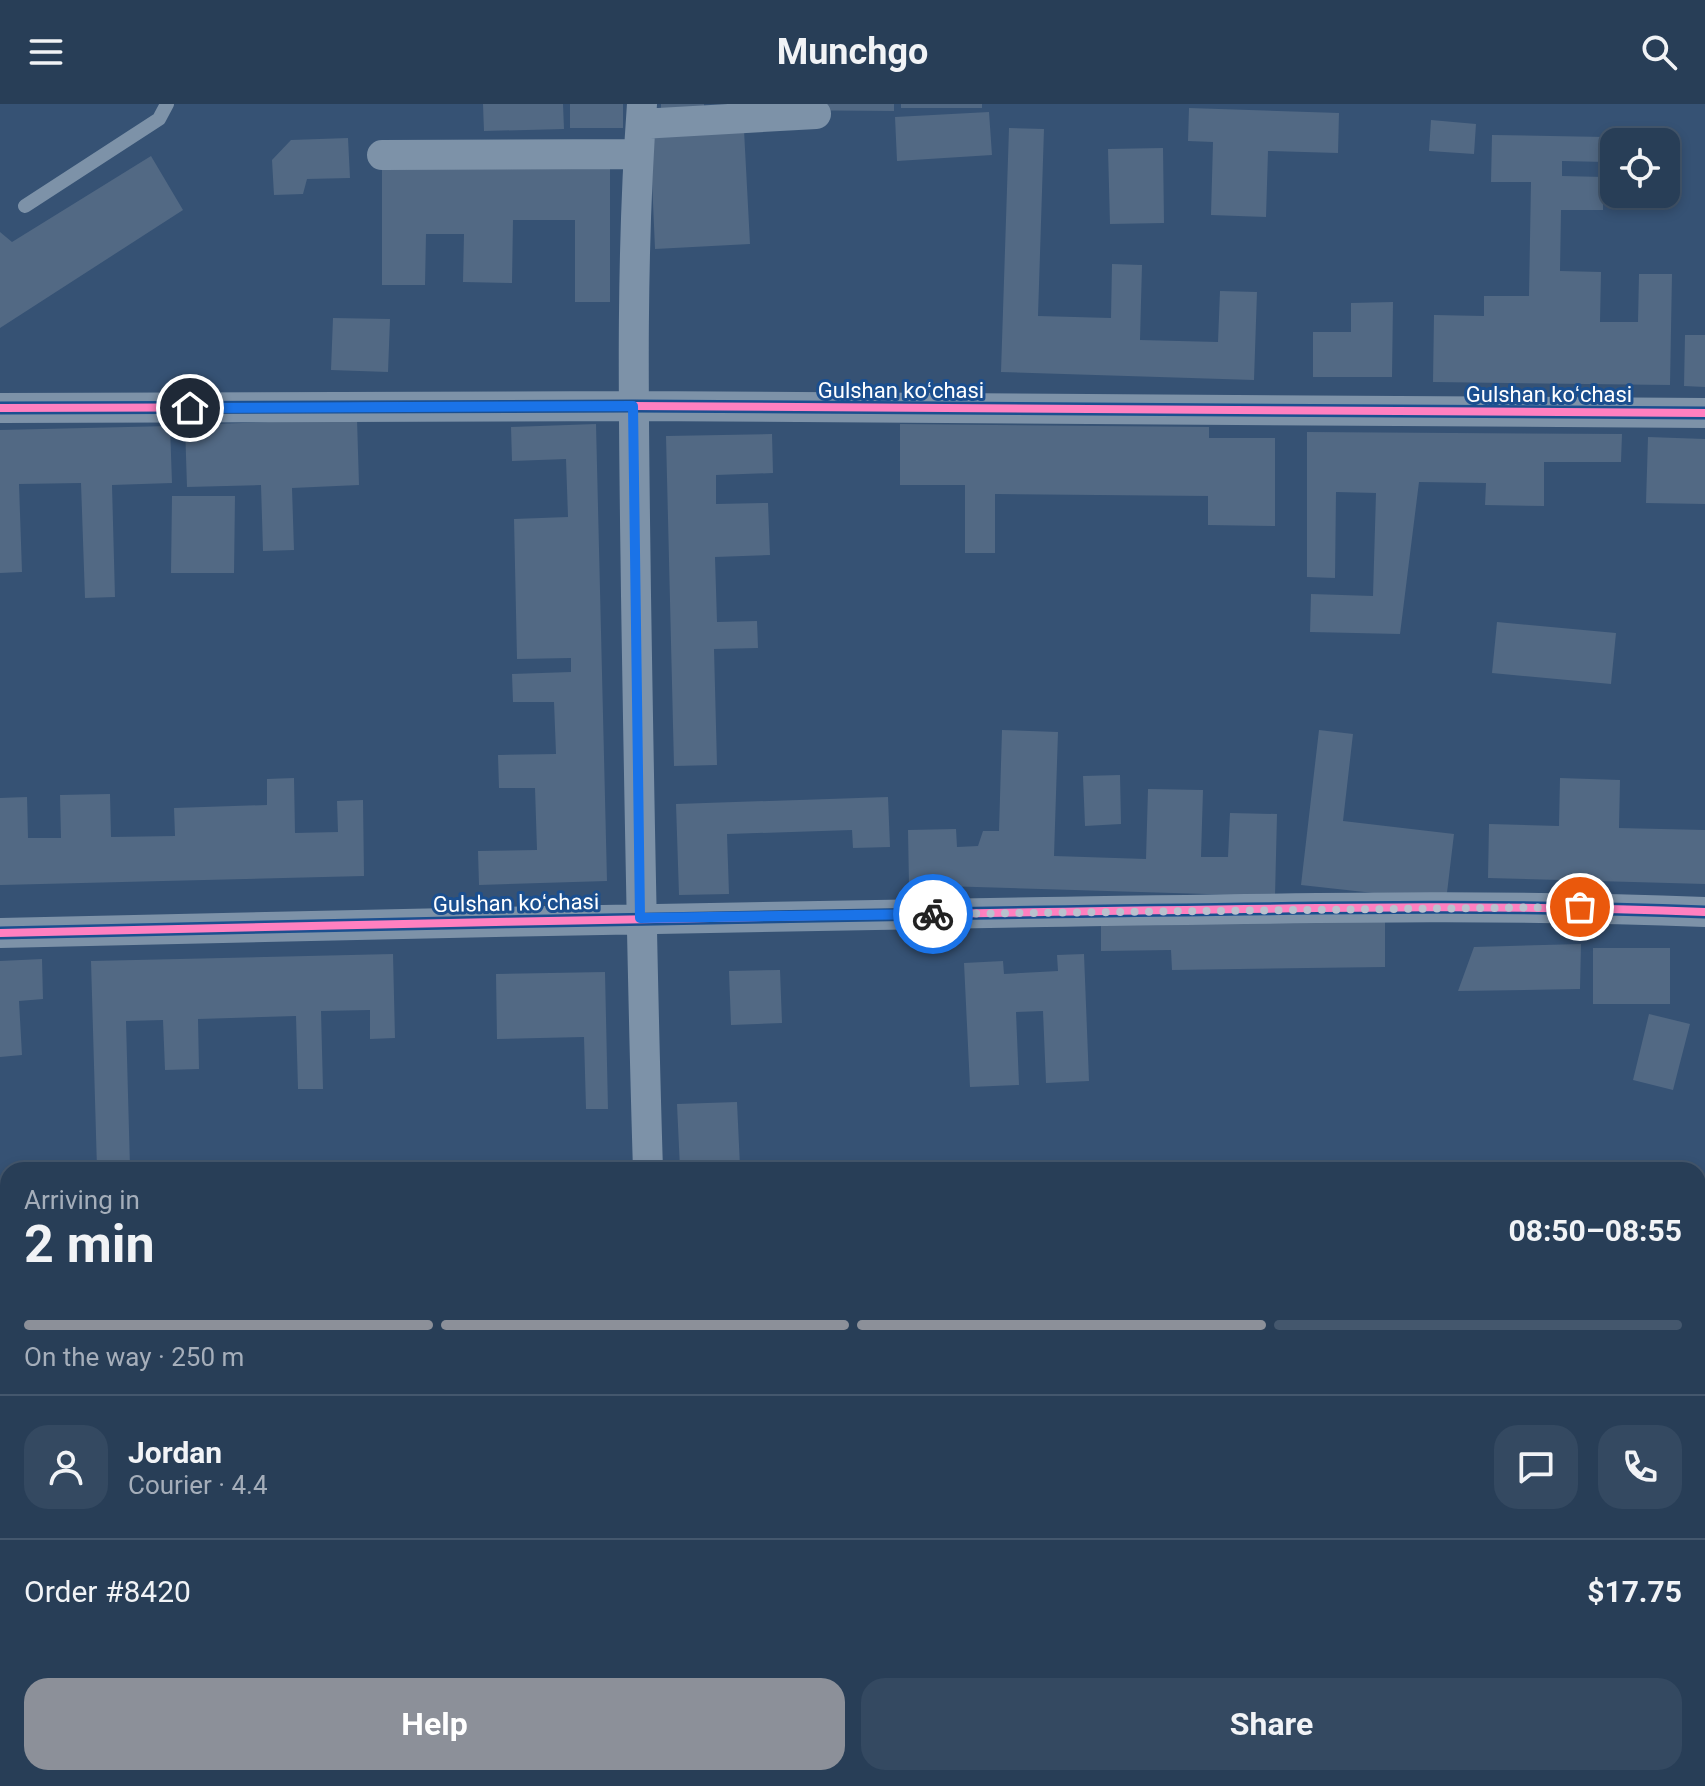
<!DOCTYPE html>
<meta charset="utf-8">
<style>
:root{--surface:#283e57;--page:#344961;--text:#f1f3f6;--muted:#a5aeba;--line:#44576d;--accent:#8c9099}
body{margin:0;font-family:Roboto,sans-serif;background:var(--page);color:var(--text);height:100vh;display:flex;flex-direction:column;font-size:30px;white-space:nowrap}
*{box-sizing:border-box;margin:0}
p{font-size:26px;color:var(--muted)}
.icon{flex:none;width:44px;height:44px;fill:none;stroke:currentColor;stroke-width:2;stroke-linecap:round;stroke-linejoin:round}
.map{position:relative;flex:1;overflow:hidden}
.drawer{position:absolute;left:0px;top:1058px;width:1706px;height:624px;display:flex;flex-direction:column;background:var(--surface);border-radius:24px 24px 0 0;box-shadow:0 4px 12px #0003,0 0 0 2px var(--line)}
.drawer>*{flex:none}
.controls{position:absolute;left:1600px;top:24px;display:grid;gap:16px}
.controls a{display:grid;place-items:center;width:80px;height:80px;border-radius:16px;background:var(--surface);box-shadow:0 4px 12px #0003,0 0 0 2px var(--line);font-size:40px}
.pin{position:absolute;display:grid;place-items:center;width:68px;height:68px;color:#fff;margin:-34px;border:4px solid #fff;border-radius:50%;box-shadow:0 2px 8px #0007}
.courier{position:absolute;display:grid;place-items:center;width:80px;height:80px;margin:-40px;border:6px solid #1a73e8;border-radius:50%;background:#fff;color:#222;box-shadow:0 2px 10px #0007}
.summary em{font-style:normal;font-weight:700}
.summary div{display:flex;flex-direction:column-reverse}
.summary{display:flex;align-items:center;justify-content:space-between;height:136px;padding:0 24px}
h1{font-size:52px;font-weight:700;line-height:60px}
.bar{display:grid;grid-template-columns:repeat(4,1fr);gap:12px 8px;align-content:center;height:96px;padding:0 24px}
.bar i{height:10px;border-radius:6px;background:var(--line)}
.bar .on{background:var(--accent)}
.bar p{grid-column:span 4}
.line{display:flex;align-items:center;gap:20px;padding:0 24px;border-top:2px solid var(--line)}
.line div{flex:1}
.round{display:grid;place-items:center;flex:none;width:84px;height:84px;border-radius:24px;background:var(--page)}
.primary-button{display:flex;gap:16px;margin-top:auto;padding:16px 24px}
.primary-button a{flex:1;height:92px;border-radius:24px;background:var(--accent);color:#fff;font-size:32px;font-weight:700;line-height:92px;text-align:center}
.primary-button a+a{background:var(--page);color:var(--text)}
header{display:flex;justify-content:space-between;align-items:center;height:104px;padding:0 24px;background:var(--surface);font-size:36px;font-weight:700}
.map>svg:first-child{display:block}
.building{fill:#526984}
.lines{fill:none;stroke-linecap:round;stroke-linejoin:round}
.service{stroke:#7d92a8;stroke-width:14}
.minor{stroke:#7d92a8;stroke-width:30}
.cycleway-casing{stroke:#1b4f8f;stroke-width:13}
.cycleway{stroke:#ff80c0;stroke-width:8}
.done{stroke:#b9c2ce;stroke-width:8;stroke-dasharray:0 14.4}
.route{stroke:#1a73e8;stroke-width:10}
.labels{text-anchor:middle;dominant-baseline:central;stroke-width:6;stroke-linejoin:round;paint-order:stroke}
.street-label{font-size:22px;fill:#fff;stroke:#1b4f8f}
</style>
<header><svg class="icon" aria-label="menu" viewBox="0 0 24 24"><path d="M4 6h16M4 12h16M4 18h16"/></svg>Munchgo<svg class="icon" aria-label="search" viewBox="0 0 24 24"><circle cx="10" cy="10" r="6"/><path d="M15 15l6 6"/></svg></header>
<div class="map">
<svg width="1705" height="1682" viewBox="0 0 1705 1682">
<rect width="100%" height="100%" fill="#365274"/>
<!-- building -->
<path class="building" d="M483 0H563L564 25 484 27Z
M570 0H623V24H570Z
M661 0H704V10L661 8Z
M767 0H894V7L767 6Z
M901 0H982V4H901Z
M1189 4 1339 9 1338 49 1268 47 1266 113 1211 111 1213 38 1188 37Z
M989 8 992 51 897 57 895 13Z
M1431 16 1476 20 1474 50 1429 47Z
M1009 24 1044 25 1038 212 1111 214 1112 160 1142 161 1140 236 1218 238 1220 187 1257 188 1254 276 1001 268Z
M744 26 750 140 655 145 650 30Z
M1492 31 1605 33V58L1562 57V72L1603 73V106H1561L1560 167 1601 168 1600 218H1638L1639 170H1672L1670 281 1433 278 1434 211 1484 212V192H1529L1531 78H1491Z
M348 34 350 74 307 75 303 90 274 91 272 56 291 36Z
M1163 44 1164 119 1110 120 1108 45Z
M151 52 183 106 0 224V128L12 138Z
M382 63H610V198H575V116H513L512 179 463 178 464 130H426L425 181H382Z
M1393 198 1392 273H1313V228H1351V199Z
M333 214 390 215 388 268 331 266Z
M1685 231H1705V283L1684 282Z
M357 315 359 381 292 384 294 446 263 447 261 381 187 383 185 321Z
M596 320 607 777 479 781 478 747 537 746 535 684H499L498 651 556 650 554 598H513L512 570 571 568V554L517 555 514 415 568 413 566 355 512 357 511 323Z
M900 320 1209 323V334H1275V422L1208 421V392L995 390V449H965V381H900Z
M170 322 172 379 112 381 115 493 85 494 81 379 19 380 22 468 0 469V326Z
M1307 328 1622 330 1621 358H1544V402L1485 401 1486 379 1419 378 1400 530 1310 528 1311 490 1373 492 1376 389 1336 388 1335 474 1307 473Z
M772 330 773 369 716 371V400L768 399 770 451 715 453 717 518 757 517 758 544 714 545 717 661 674 662 666 332Z
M1648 333 1705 335V400L1646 399Z
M172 392H235L234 469H171Z
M1497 518 1616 529 1611 580 1492 569Z
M1002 626 1058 628 1054 752 1146 755 1148 685 1203 686 1201 753H1228L1230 709 1277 710 1275 792 909 781 908 726 956 725 957 743 978 742 983 727H999Z
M1319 626 1353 630 1343 717 1454 730 1446 797 1301 781Z
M1120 671 1121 720 1085 722 1083 672Z
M294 674 295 729 338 728 337 697 363 696 364 772 0 781V694L27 693 28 734H61L60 691 110 690 111 733 175 732 174 704 267 701V675Z
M1560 674 1620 676 1619 724 1705 726V780L1488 774 1489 720 1559 722Z
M888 693 890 743 853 744 852 726 727 730 729 790 679 791 676 700Z
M1385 816V863L1172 866 1171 846 1101 847V819Z
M1581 840 1580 885 1458 887 1474 843Z
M1593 844H1670V900H1593Z
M393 850 395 934 370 935V906L321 907 323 985H298L296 912 198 915 199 965 165 966 163 916 126 917 130 1064 97 1065 91 857Z
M1084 850 1089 977 1046 979 1043 907 1016 908 1019 981 970 983 964 859 1003 857 1004 870 1058 867 1057 851Z
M42 855 43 895 19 897 22 951 0 953V857Z
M780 866 782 919 731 921 729 867Z
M605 868 608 1005H586L584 933 497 935 496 870Z
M1649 910 1690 920 1673 986 1633 976Z
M737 998 740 1063 680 1065 677 1000Z
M587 1059 588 1066H520V1061Z
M1153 1062V1066H1111V1063Z
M0 1201H8V1277H0Z
M0 1608H8V1662H0Z
M1698 1618 1705 1619V1645L1698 1644Z
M33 1674H296V1678L358 1677V1674H381V1682H33Z
M500 1674H614V1682H500Z
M692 1674H775V1682H693Z
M822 1674H904L905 1679 823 1682Z"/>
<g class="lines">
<!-- service -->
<path class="service" d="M25 102 159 15 167 0"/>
<!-- minor -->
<path class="minor" d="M642 0C630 163 634 327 636 491 639 682 642 874 648 1066
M641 20 816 10
M382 51 638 50
M0 304 633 302 1705 309
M0 829C348 821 697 813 1045 808 1265 805 1485 799 1705 808
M1698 1217 1705 1203
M1698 1279H1705
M0 1316H8
M1698 1672 1705 1673
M658 1674 659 1682
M983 1682 1035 1674
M1328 1682 1329 1674"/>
<!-- cycleway casing -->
<g class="cycleway-casing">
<path id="cycleway" d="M0 304 633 302 1705 309
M0 829C348 821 697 813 1045 808 1265 805 1485 799 1705 808"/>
</g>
<!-- cycleway -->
<use href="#cycleway" class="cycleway"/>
</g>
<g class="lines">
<!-- done -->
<path class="done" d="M933 810 1580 803"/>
<!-- route -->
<path class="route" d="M190 304 633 302 640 814 933 810"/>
</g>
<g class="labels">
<!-- street labels -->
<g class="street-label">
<text x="901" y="286">Gulshan koʻchasi</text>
<text x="1549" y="290">Gulshan koʻchasi</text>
<text transform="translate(516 799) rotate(-1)">Gulshan koʻchasi</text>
</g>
</g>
</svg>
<div class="controls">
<a><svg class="icon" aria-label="locate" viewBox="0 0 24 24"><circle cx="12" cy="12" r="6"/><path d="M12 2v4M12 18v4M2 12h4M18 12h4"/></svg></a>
</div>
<div class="pin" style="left:1580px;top:803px;background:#ea580c"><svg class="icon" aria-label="bag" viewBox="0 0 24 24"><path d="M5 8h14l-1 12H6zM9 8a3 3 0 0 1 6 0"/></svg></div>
<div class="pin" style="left:190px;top:304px;background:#1f2937"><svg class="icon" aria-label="home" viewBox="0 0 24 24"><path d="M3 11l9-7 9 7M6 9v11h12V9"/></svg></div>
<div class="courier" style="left:933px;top:810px"><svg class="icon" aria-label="bike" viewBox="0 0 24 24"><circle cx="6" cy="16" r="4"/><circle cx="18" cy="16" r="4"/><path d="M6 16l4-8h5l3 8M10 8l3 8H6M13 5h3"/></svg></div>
<section class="drawer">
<div class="summary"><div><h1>2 min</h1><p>Arriving in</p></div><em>08:50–08:55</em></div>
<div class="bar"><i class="on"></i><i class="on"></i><i class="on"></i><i></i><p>On the way · 250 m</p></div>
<div class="line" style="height:144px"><a class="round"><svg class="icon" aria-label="person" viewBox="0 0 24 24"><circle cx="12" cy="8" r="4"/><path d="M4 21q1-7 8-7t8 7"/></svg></a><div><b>Jordan</b><p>Courier · 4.4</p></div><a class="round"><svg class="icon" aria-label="chat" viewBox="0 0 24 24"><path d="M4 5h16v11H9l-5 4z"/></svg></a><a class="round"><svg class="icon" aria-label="phone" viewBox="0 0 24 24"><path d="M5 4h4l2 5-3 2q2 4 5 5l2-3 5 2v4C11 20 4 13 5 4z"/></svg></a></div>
<div class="line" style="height:104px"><div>Order #8420</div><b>$17.75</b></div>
<div class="primary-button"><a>Help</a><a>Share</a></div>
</section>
</div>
